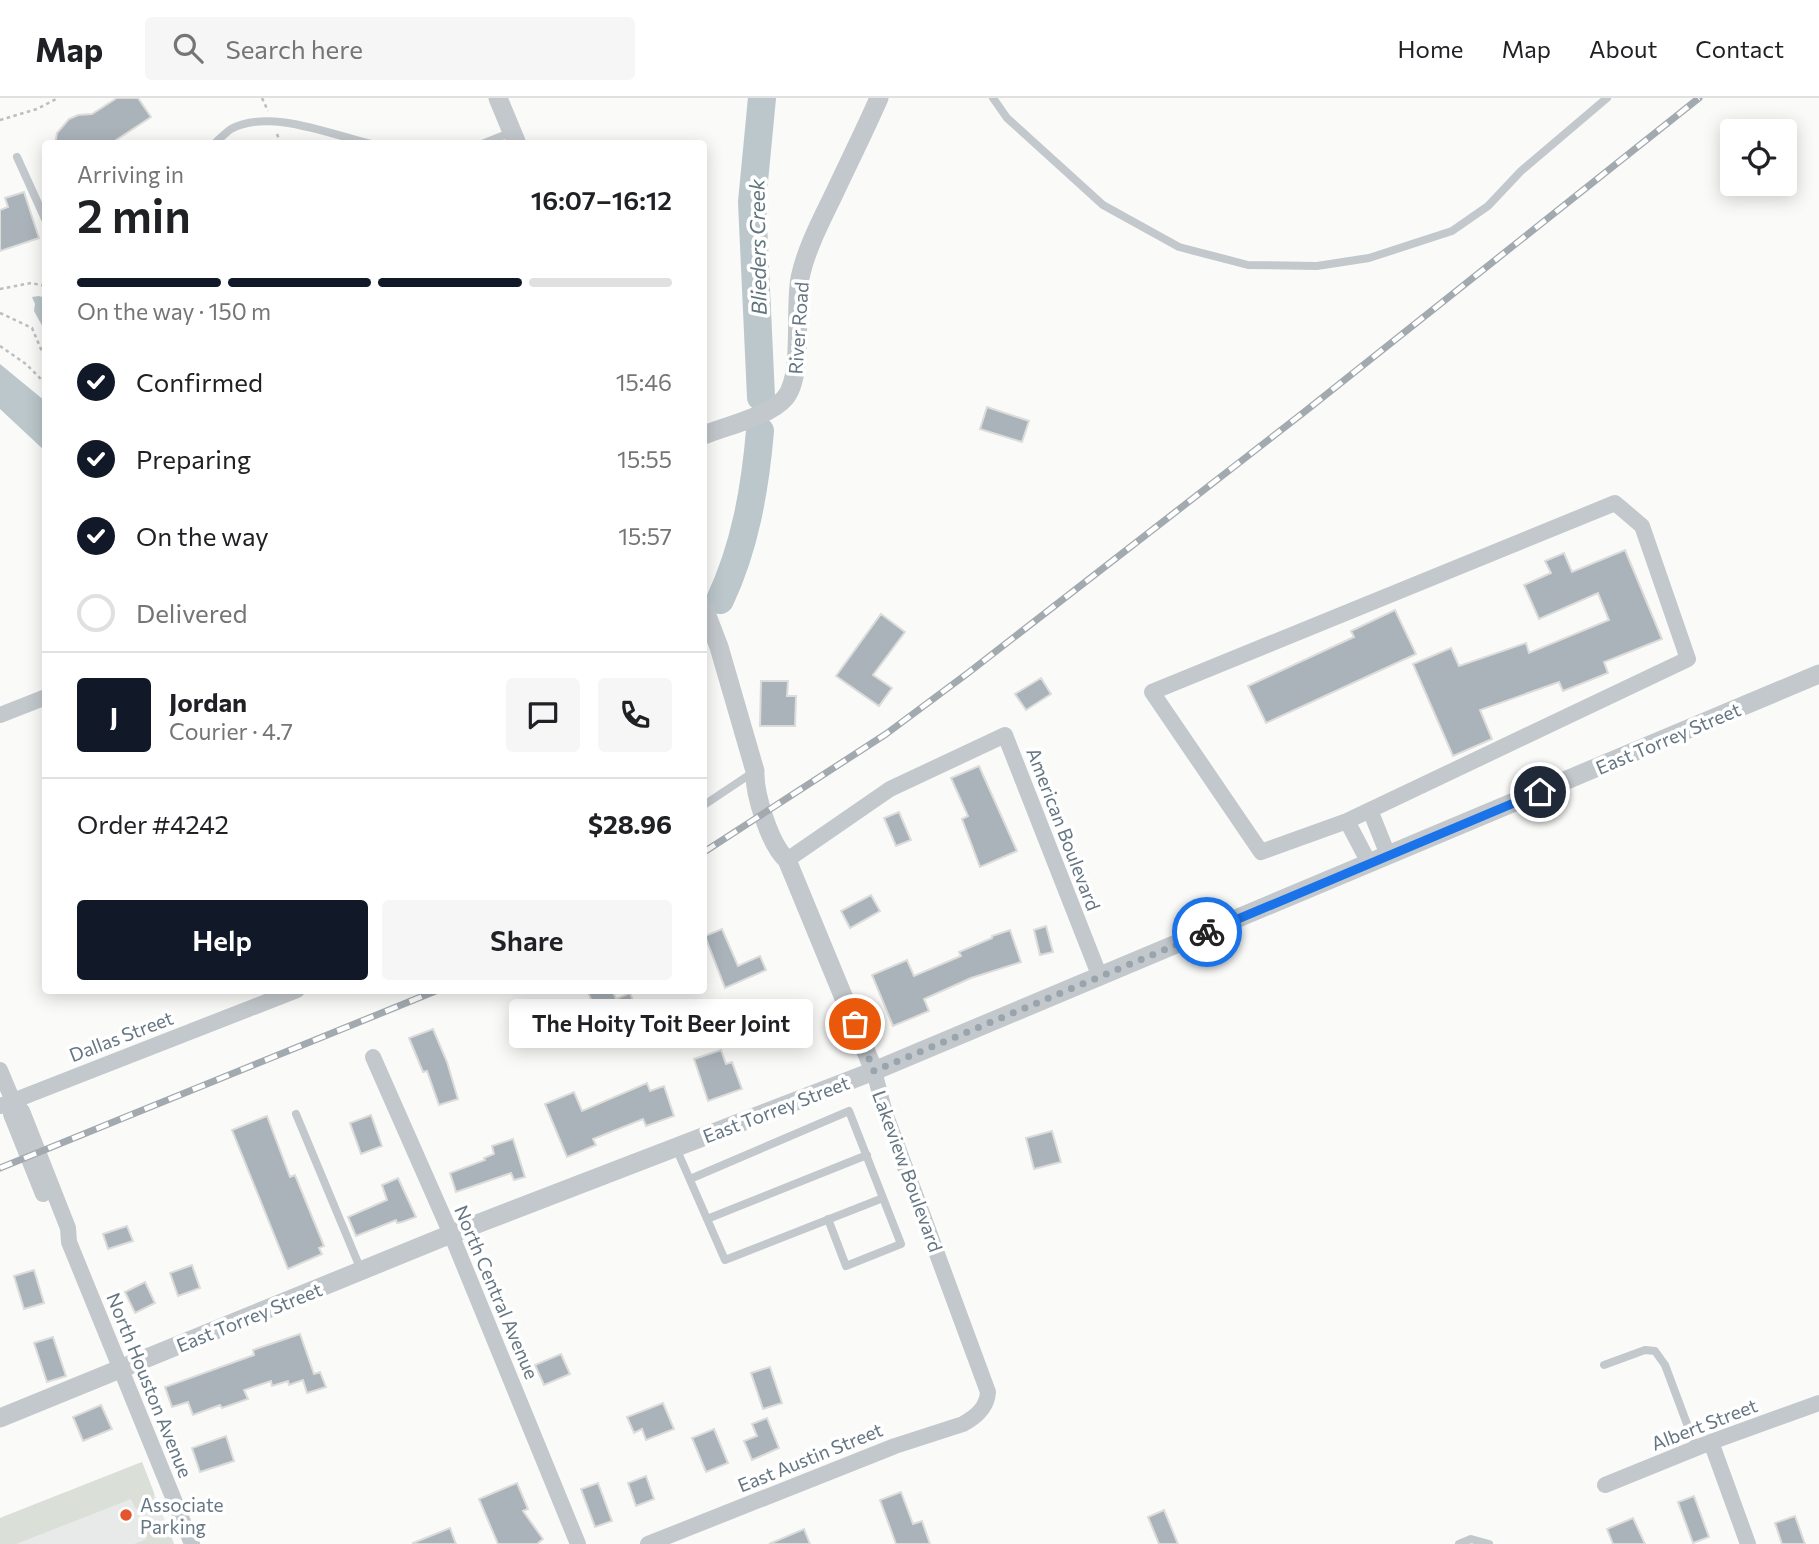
<!DOCTYPE html>
<meta charset="utf-8">
<style>
:root{--surface:#fff;--page:#f6f6f6;--text:#202124;--muted:#757577;--line:#e0e0e0;--accent:#111827}
body{margin:0;font-family:Commissioner,sans-serif;background:var(--page);color:var(--text);height:100vh;display:flex;flex-direction:column;font-size:26px;white-space:nowrap}
*{box-sizing:border-box;margin:0}
p{font-size:23px;color:var(--muted)}
.icon{flex:none;width:38px;height:38px;fill:none;stroke:currentColor;stroke-width:2;stroke-linecap:round;stroke-linejoin:round}
.map{position:relative;flex:1;overflow:hidden}
.sheet{position:absolute;left:42px;top:42px;width:665px;height:854px;display:flex;flex-direction:column;background:var(--surface);border-radius:7px;box-shadow:0 4px 18px #0003}
.sheet>*{flex:none}
.controls{position:absolute;left:1720px;top:21px;display:grid;gap:14px}
.controls a{display:grid;place-items:center;width:77px;height:77px;border-radius:7px;background:var(--surface);box-shadow:0 4px 18px #0003;font-size:35px}
.pin{position:absolute;display:grid;place-items:center;width:60px;height:60px;color:#fff;margin:-30px;border:4px solid #fff;border-radius:50%;box-shadow:0 2px 7px #0007}
.courier{position:absolute;display:grid;place-items:center;width:70px;height:70px;margin:-35px;border:5px solid #1a73e8;border-radius:50%;background:#fff;color:#222;box-shadow:0 2px 9px #0007}
.bubble{position:absolute;height:49px;border-radius:7px;background:var(--surface);box-shadow:0 4px 18px #0003;font-size:23px;font-weight:600;line-height:49px;text-align:center}
.headline em{font-style:normal;font-weight:600}
.headline div{display:flex;flex-direction:column-reverse}
.headline{display:flex;align-items:center;justify-content:space-between;height:119px;padding:0 35px}
h1{font-size:46px;font-weight:600;line-height:52px}
.bar{display:grid;grid-template-columns:repeat(4,1fr);gap:10px 7px;align-content:center;height:84px;padding:0 35px}
.bar i{height:9px;border-radius:5px;background:var(--line)}
.bar .current{background:var(--accent)}
.bar p{grid-column:span 4}
.line{display:flex;align-items:center;gap:18px;padding:0 35px;border-top:2px solid var(--line)}
.line div{flex:1}
.round{display:grid;place-items:center;flex:none;width:74px;height:74px;border-radius:7px;background:var(--page)}
ol{padding:0 35px;list-style:none}
li{display:flex;align-items:center;gap:21px;height:77px}
li p{margin-inline-start:auto}
li .icon{padding:7px;border-radius:50%;background:var(--accent);color:#fff;stroke-width:4}
li:last-child{color:var(--muted)}
li i{width:38px;height:38px;border:4px solid var(--line);border-radius:50%}
.primary-button{display:flex;gap:14px;margin-top:auto;padding:14px 35px}
.primary-button a{flex:1;height:80px;border-radius:7px;background:var(--accent);color:#fff;font-size:28px;font-weight:600;line-height:80px;text-align:center}
.primary-button a+a{background:var(--page);color:var(--text)}
header{display:flex;align-items:center;gap:42px;box-sizing:border-box;height:98px;padding:0 35px;background:var(--surface);border-bottom:2px solid var(--line)}
header strong{font-size:33px}
nav{display:flex;gap:38px;margin-inline-start:auto;font-size:24px}
.search{width:490px;height:63px;background:var(--page);display:flex;align-items:center;gap:18px;box-sizing:border-box;padding:0 24px;border-radius:7px;color:var(--muted);font-size:26px}
.map>svg:first-child{display:block}
.built{fill:#e8e9e9}
.green{fill:#dadfd7}
.water{fill:#bbc7cb}
.lines{fill:none;stroke-linecap:round;stroke-linejoin:round}
.river{stroke:#bbc7cb;stroke-width:28}
.building{fill:#aab3b9;stroke:#dcdcda;stroke-width:2}
.path{stroke:#bbbfc2;stroke-width:2.5;stroke-dasharray:3.5 3.5;stroke-linecap:butt}
.service{stroke:#c3c8cc;stroke-width:8}
.minor{stroke:#c3c8cc;stroke-width:16}
.tertiary{stroke:#c3c8cc;stroke-width:19}
.rail-casing{stroke:#a2aab0;stroke-width:7}
.rail{stroke:#fff;stroke-width:4.5;stroke-dasharray:13;stroke-linecap:butt}
.done{stroke:#99a4ac;stroke-width:7;stroke-dasharray:0 12.6}
.route{stroke:#1a73e8;stroke-width:9}
.poi-dot{fill:#e4572e;stroke:#fff;stroke-width:2.5}
.labels{text-anchor:middle;dominant-baseline:central;stroke-width:7;stroke-linejoin:round;paint-order:stroke}
.street-label{font-size:19px;fill:#657683;stroke:#fff}
.poi-label{font-size:19px;fill:#657683;stroke:#fff;text-anchor:start}
.water-label{font-size:21px;font-style:italic;fill:#60757c;stroke:#fff}
</style>
<header>
<strong>Map</strong>
<div class="search"><svg class="icon" aria-label="search" viewBox="0 0 24 24"><circle cx="10" cy="10" r="6"/><path d="M15 15l6 6"/></svg>Search here</div>
<nav><a>Home</a><a>Map</a><a>About</a><a>Contact</a></nav>
</header>
<div class="map">
<svg width="1819" height="1446" viewBox="0 0 1819 1446">
<rect width="100%" height="100%" fill="#fafaf8"/>
<!-- built -->
<path class="built" d="M142 1364 174 1446H0V1420Z"/>
<!-- green -->
<path class="green" d="M142 1364 154 1395C154 1406 145 1408 136 1411L131 1401 16 1446H0V1420Z
M159 1423 167 1428 174 1446H134L147 1441 144 1428Z"/>
<!-- water -->
<path class="water" d="M39 198 45 200V233L34 213 35 206 32 199Z
M0 266 45 303V353L0 311Z"/>
<g class="lines">
<!-- river -->
<path class="river" d="M761 299 752 104 762 0
M720 502C745 449 755 391 760 333"/>
</g>
<!-- building -->
<path class="building" d="M117 0H138L151 19 110 46H55L57 35 69 21 78 17 92 16Z
M24 94 39 140 0 153V112L8 109 5 100Z
M987 309 1029 323 1022 344 980 331Z
M1625 452 1662 541 1604 564 1608 575 1563 593 1559 584 1480 612 1492 641 1453 658 1413 566 1451 550 1459 568 1526 545 1529 555 1609 522 1598 495 1539 521 1524 487 1551 475 1545 463 1564 455 1572 474Z
M1395 512 1416 556 1266 625 1248 588 1354 539 1351 533Z
M881 516 905 534 873 577 892 590 879 608 836 578Z
M1041 580 1051 596 1026 612 1015 596Z
M761 583H788L787 598H796L795 628H760Z
M979 668 1017 753 980 769 962 721 968 718 951 680Z
M899 714 911 742 896 748 884 720Z
M871 797 880 813 850 830 841 813Z
M1046 828 1053 854 1040 857 1034 832Z
M722 831 738 868 760 858 766 872 725 890 705 838Z
M1010 832 1021 864 971 880 924 901 929 913 893 928 872 877 907 862 914 878 961 858 959 854 992 840V838Z
M587 892H612L616 901 630 895 645 932 610 947Z
M433 931 447 964 458 1001 439 1007 427 973 423 974 409 940Z
M721 952 726 966 732 964 742 991 708 1003 694 961Z
M647 985 650 993 664 988 674 1018 646 1028 643 1021 593 1041 596 1047 567 1059 545 1006 574 994 582 1013Z
M371 1017 382 1048 361 1056 350 1025Z
M267 1018 290 1079 295 1077 324 1148 319 1150 322 1156 288 1171 232 1032Z
M1052 1033 1061 1064 1034 1071 1026 1040Z
M513 1041 525 1079 514 1082 511 1075 456 1094 450 1075 485 1062 484 1060 494 1056 492 1048Z
M398 1080 416 1119 402 1124 397 1125 396 1122 356 1138 348 1119 387 1102 382 1087Z
M127 1128 133 1143 108 1151 103 1136Z
M192 1167 200 1190 178 1198 170 1175Z
M34 1172 44 1205 24 1211 14 1178Z
M145 1184 155 1205 135 1215 125 1194Z
M300 1236 314 1276 320 1274 326 1289 307 1295 303 1282 289 1287 288 1283 272 1288 271 1283 244 1292 248 1301 222 1310 220 1307 193 1317 188 1304 172 1309 165 1289 254 1257 253 1252Z
M53 1239 66 1278 47 1284 34 1245Z
M561 1256 570 1276 544 1287 535 1267Z
M770 1269 782 1305 763 1311 751 1275Z
M663 1305 674 1331 646 1342 642 1331 634 1335 627 1319Z
M101 1307 112 1331 83 1343 73 1319Z
M767 1320 779 1350 752 1362 744 1343 757 1338 752 1326Z
M714 1331 728 1365 706 1374 692 1340Z
M226 1338 234 1363 200 1374 192 1350Z
M646 1378 654 1401 636 1408 628 1385Z
M517 1385 528 1411 523 1413 543 1441 537 1446H498L479 1401Z
M598 1385 612 1423 595 1429 581 1391Z
M901 1394 913 1426 922 1423 930 1446H896L880 1402Z
M1694 1398 1709 1439 1693 1445 1678 1404Z
M1164 1412 1178 1446H1159L1148 1419Z
M1795 1418 1805 1446H1782L1775 1425Z
M1633 1420 1645 1446H1613L1607 1431Z
M450 1430 456 1446H413V1445Z
M804 1431 810 1446H769Z"/>
<g class="lines">
<!-- path -->
<path class="path" d="M262 0 268 13
M0 22 37 11 58 0
M277 36 281 46
M0 191 31 185 46 188
M0 215 32 230 46 263
M0 248 26 266 46 286"/>
<!-- service -->
<path class="service" d="M993 0 1007 20 1103 107 1179 149 1248 167 1317 168 1369 160 1452 133 1488 108 1521 73 1607 0
M214 46C220 41 225 35 231 31 269 10 332 37 371 46
M482 46 512 34
M17 59 46 123
M704 707 752 675
M296 1016 361 1172
M676 1050 725 1162 883 1100 849 1013 690 1081
M707 1121 867 1057
M828 1121 846 1168 901 1146 883 1100
M1604 1267 1645 1252 1655 1253 1665 1267 1696 1350
M1459 1446 1471 1441 1489 1446"/>
<!-- minor -->
<path class="minor" d="M1615 405 1642 428 1688 561 1347 723 1261 754 1152 594Z
M0 617 46 599
M1370 712 1388 757
M1347 723 1369 765
M787 762 890 691 1005 637 1100 879
M373 959 451 1136 578 1446
M0 972 13 1003 22 1013 68 1130 69 1144 192 1446
M13 1003 11 1016 43 1096
M0 1008 297 892
M1711 1344 1748 1446
M1605 1387 1711 1344 1819 1305
M648 1446 895 1348 963 1326C976 1319 987 1310 988 1294L885 1015 874 973"/>
<!-- tertiary -->
<path class="tertiary" d="M498 0 517 46
M704 337C726 328 770 318 785 300 804 278 794 211 800 180 806 151 821 123 834 96 849 64 865 32 879 0
M704 510 719 549 755 673C754 696 770 747 787 762L874 973
M0 1320 451 1136 874 973 1819 576"/>
<!-- rail casing -->
<g class="rail-casing">
<path id="rail" d="M704 754 886 636 968 575 1303 315 1699 0
M0 1070 438 892"/>
</g>
<!-- rail -->
<use href="#rail" class="rail"/>
</g>
<g class="lines">
<!-- done -->
<path class="done" d="M855 926 874 973 1207 834"/>
<!-- route -->
<path class="route" d="M1207 834 1540 694"/>
</g>
<!-- markers -->
<circle class="poi-dot" cx="126" cy="1417" r="7"/>
<g class="labels">
<!-- street labels -->
<g class="street-label">
<text transform="translate(798 230) rotate(-86)">River Road</text>
<text transform="translate(1668 640) rotate(-23)">East Torrey Street</text>
<text transform="translate(1064 731) rotate(69)">American Boulevard</text>
<text transform="translate(121 938) rotate(-21)">Dallas Street</text>
<text transform="translate(776 1011) rotate(-21)">East Torrey Street</text>
<text transform="translate(908 1073) rotate(70)">Lakeview Boulevard</text>
<text transform="translate(497 1194) rotate(67)">North Central Avenue</text>
<text transform="translate(249 1219) rotate(-22)">East Torrey Street</text>
<text transform="translate(150 1287) rotate(68)">North Houston Avenue</text>
<text transform="translate(1704 1326) rotate(-21)">Albert Street</text>
<text transform="translate(810 1359) rotate(-22)">East Austin Street</text>
</g>
<!-- poi labels -->
<g class="poi-label">
<text x="140" y="1406">Associate<tspan x="140" dy="22">Parking</tspan></text>
</g>
<!-- water labels -->
<g class="water-label">
<text transform="translate(757 149) rotate(-91)">Blieders Creek</text>
</g>
</g>
</svg>
<div class="controls">
<a><svg class="icon" aria-label="locate" viewBox="0 0 24 24"><circle cx="12" cy="12" r="6"/><path d="M12 2v4M12 18v4M2 12h4M18 12h4"/></svg></a>
</div>
<div class="pin" style="left:855px;top:926px;background:#ea580c"><svg class="icon" aria-label="bag" viewBox="0 0 24 24"><path d="M5 8h14l-1 12H6zM9 8a3 3 0 0 1 6 0"/></svg></div>
<div class="pin" style="left:1540px;top:694px;background:#1f2937"><svg class="icon" aria-label="home" viewBox="0 0 24 24"><path d="M3 11l9-7 9 7M6 9v11h12V9"/></svg></div>
<div class="courier" style="left:1207px;top:834px"><svg class="icon" aria-label="bike" viewBox="0 0 24 24"><circle cx="6" cy="16" r="4"/><circle cx="18" cy="16" r="4"/><path d="M6 16l4-8h5l3 8M10 8l3 8H6M13 5h3"/></svg></div>
<div class="bubble" style="left:509px;top:901px;width:304px">The Hoity Toit Beer Joint</div>
<section class="sheet">
<div class="headline"><div><h1>2 min</h1><p>Arriving in</p></div><em>16:07–16:12</em></div>
<div class="bar"><i class="current"></i><i class="current"></i><i class="current"></i><i></i><p>On the way · 150 m</p></div>
<ol>
<li><svg class="icon" aria-label="check" viewBox="0 0 24 24"><path d="M5 12l5 5 9-10"/></svg>Confirmed<p>15:46</p></li>
<li><svg class="icon" aria-label="check" viewBox="0 0 24 24"><path d="M5 12l5 5 9-10"/></svg>Preparing<p>15:55</p></li>
<li><svg class="icon" aria-label="check" viewBox="0 0 24 24"><path d="M5 12l5 5 9-10"/></svg>On the way<p>15:57</p></li>
<li><i></i>Delivered</li>
</ol>
<div class="line" style="height:126px"><b class="round" style="background:var(--accent);color:#fff">J</b><div><b>Jordan</b><p>Courier · 4.7</p></div><a class="round"><svg class="icon" aria-label="chat" viewBox="0 0 24 24"><path d="M4 5h16v11H9l-5 4z"/></svg></a><a class="round"><svg class="icon" aria-label="phone" viewBox="0 0 24 24"><path d="M5 4h4l2 5-3 2q2 4 5 5l2-3 5 2v4C11 20 4 13 5 4z"/></svg></a></div>
<div class="line" style="height:91px"><div>Order #4242</div><b>$28.96</b></div>
<div class="primary-button"><a>Help</a><a>Share</a></div>
</section>
</div>
